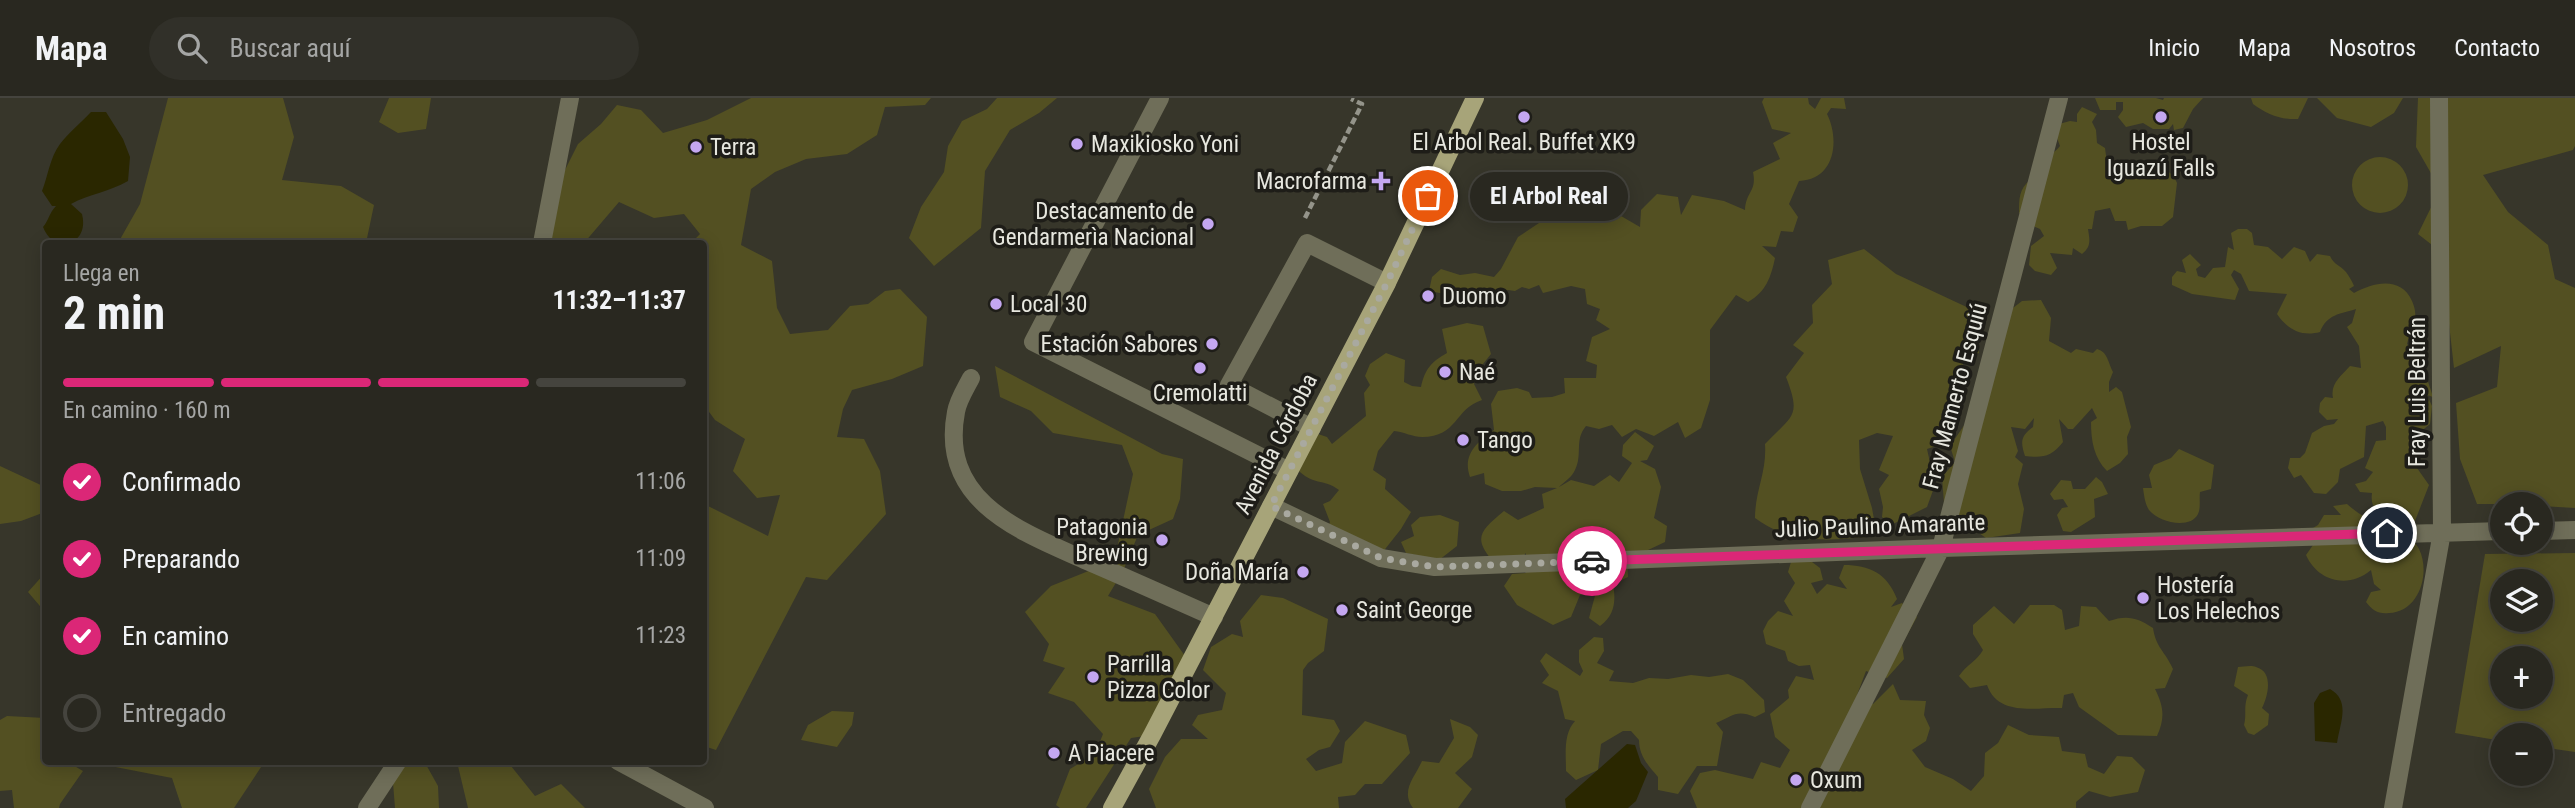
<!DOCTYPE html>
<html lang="es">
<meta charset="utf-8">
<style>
:root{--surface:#292820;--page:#313029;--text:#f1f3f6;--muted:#a5a6a5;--line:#45443e;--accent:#db2777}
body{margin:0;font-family:"Roboto Condensed",sans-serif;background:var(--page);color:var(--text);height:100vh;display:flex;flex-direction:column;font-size:26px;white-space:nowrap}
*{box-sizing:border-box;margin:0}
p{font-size:23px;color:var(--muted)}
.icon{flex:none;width:38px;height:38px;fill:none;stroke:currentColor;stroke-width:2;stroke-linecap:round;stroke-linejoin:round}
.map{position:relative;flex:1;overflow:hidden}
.panel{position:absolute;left:42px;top:142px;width:665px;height:525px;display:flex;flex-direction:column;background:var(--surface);border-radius:7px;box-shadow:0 4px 18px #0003,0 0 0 2px var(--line)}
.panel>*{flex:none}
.fabs{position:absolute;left:2490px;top:394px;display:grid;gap:14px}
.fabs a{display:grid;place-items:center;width:63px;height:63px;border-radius:50%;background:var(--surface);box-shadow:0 4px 18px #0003,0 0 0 2px var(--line);font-size:35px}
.pin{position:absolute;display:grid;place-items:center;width:60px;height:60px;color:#fff;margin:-30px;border:4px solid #fff;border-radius:50%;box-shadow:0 2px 7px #0007}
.courier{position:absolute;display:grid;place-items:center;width:70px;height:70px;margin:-35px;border:5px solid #db2777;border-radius:50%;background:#fff;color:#222;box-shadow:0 2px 9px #0007}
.bubble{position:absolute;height:49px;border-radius:24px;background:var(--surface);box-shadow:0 4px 18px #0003,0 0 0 2px var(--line);font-size:23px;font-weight:700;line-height:49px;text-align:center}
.summary em{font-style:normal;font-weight:700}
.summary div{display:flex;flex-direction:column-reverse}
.summary{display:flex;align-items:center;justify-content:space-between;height:119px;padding:0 21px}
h1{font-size:46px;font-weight:700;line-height:52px}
.bar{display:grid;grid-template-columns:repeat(4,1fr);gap:10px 7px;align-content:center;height:84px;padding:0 21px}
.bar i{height:9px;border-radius:5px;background:var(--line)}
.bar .selected{background:var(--accent)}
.bar p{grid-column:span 4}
ol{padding:0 21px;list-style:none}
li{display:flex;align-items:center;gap:21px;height:77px}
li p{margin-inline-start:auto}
li .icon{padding:7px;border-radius:50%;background:var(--accent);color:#fff;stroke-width:4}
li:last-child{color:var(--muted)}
li i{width:38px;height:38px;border:4px solid var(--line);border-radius:50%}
header{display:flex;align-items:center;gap:42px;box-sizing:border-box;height:98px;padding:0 35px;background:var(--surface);border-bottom:2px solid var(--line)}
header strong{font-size:33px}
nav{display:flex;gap:38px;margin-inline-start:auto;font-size:24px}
.search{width:490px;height:63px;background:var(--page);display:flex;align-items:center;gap:18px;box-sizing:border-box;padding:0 24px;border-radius:38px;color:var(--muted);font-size:26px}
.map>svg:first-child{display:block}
.green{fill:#535022;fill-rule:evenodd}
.water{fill:#2a2700}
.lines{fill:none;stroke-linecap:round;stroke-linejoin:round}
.path{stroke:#94948a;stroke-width:4.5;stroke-dasharray:7 3.5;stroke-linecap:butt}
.minor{stroke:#6f6e59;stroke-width:18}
.major{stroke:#a7a479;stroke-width:18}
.done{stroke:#a9a9a0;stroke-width:7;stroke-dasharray:0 12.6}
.route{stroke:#db2777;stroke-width:9}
.poi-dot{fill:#c4a7f1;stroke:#1e1d18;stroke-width:2.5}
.labels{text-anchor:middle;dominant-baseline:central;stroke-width:7;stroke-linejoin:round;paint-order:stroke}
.poi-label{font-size:23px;fill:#e7e7df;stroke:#1e1d18;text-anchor:start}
.street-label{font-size:23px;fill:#e7e7df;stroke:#1e1d18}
</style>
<header>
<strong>Mapa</strong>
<div class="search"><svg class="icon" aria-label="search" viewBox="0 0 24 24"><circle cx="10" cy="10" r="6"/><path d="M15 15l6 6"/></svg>Buscar aquí</div>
<nav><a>Inicio</a><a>Mapa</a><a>Nosotros</a><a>Contacto</a></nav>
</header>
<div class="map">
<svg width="2575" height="710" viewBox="0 0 2575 710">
<rect width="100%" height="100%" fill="#37362a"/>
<!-- green -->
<path class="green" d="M168 0H283L294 39 282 82 341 88 374 107 366 145H118L140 106Z
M389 0H431L426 31 398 35 379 24Z
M751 0H931L925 7 885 9 877 37 847 56 806 61 775 74 751 91 741 147 772 163 777 210 790 236 828 232 850 208 868 206 885 193 900 191 927 219 923 268 892 281 852 292 843 311 837 339 864 341 880 373 886 416 827 482 806 479 716 652 704 648V406L768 438 780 397 757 400 733 373 745 341 715 322 704 307V145H691L700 136 684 116 654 120 619 104 584 145H537L561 80 578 46 601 26 617 7 641 12 663 35 707 22Z
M997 0H1057L1039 15 1010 32 985 73 981 130 934 168 909 140 921 109 944 74 948 48 962 23 987 11Z
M1764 0H1808L1809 6 1815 11 1821 0H1844L1846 11 1831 10 1827 16C1840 42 1835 82 1799 83L1789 106 1798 119 1793 134 1781 133 1776 149 1762 148 1775 160C1771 179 1766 194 1748 204L1736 197 1710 232V302L1701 330 1685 340 1678 324 1654 338 1636 331 1622 339 1612 327 1599 331 1586 328C1574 342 1583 356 1575 372 1572 379 1564 384 1559 389L1571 382 1594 388 1610 377 1619 384 1632 365 1622 358 1623 347 1635 334 1654 348 1647 362 1640 363 1655 371 1661 389 1654 420 1667 428 1665 444 1627 462 1628 479 1613 486C1616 503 1615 517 1600 528L1589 520 1596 494 1580 497 1571 519 1553 527 1517 507 1504 488 1512 476 1526 475V455L1516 466 1496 467C1472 440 1479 434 1504 413L1518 422 1544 410 1542 396 1557 390 1535 389 1521 393H1502L1485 386 1484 375 1470 379C1462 357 1477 344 1494 332L1491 306 1498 293 1517 290 1529 294 1532 300 1552 299 1565 295 1564 280H1596L1597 267 1586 263 1592 239 1610 231 1596 222 1600 211 1587 206 1585 191 1571 188 1543 195 1539 187 1529 191 1522 189 1515 193 1508 192 1480 198 1470 190 1467 194H1459L1450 190 1445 196 1429 193 1432 179 1441 171 1460 177 1475 175 1494 179 1501 171 1518 139 1539 125 1558 117 1583 121 1585 112 1602 107 1640 129 1641 112 1657 96 1678 99 1681 117 1692 97 1724 103 1745 112C1746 93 1757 94 1753 74L1780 61 1773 45 1791 35 1772 31 1762 4Z
M2095 0H2156L2163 2 2164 0H2203L2193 11 2183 30 2174 32 2173 26 2169 31H2153L2143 25 2126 29 2118 19 2123 12V4H2116V12H2100Z
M2251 0H2308L2298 21C2280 22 2267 16 2253 6Z
M2317 0H2403L2394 15 2371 29 2337 20Z
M2418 0H2575V48L2573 52 2483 77 2508 114 2548 147 2555 181 2575 190V410L2541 408V406H2477L2460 361 2456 305 2497 289 2501 248 2454 270 2441 154 2418 136 2440 91 2416 49Z
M2082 9 2097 16 2092 24 2096 32 2097 45 2105 50 2107 65 2123 62 2125 70 2136 76H2146L2149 72 2155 76 2158 69C2167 72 2173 75 2177 85L2173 119 2162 128H2141L2128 132 2126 123H2115L2110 110 2095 113 2092 131H2088C2090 143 2091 149 2082 156L2073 150 2072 157 2050 155 2057 170 2051 177 2035 173 2029 167 2031 148 2044 138 2040 131 2033 128 2019 115C2019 101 2019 91 2030 82 2034 47 2045 67 2060 48L2057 40 2059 26 2070 23 2077 24V16Z
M2352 87a28 28 0 1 1 56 0a28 28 0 1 1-56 0Z
M2238 131H2247L2252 135 2254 147 2268 149 2282 161 2294 149 2305 153 2310 164 2317 156 2330 158C2334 167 2340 167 2346 174 2349 178 2352 183 2354 188L2349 191 2354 195C2374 184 2401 178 2412 203 2414 208 2416 213 2415 219 2414 228 2409 237 2407 246L2420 259 2433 299 2427 297 2432 308 2430 326 2419 335 2422 354 2417 370 2429 387 2415 423 2398 428C2385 417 2369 415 2372 395L2360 394 2355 386 2366 383 2373 374 2365 370 2376 343 2386 342V329L2383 323 2366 328 2364 359 2340 371 2338 384 2326 396 2314 395 2301 377 2294 380 2288 370 2290 360H2300L2305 355 2312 335 2324 328 2334 326 2338 321 2327 322 2319 314 2320 305 2325 299 2333 300C2330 286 2341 278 2350 268L2361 270 2359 248 2347 229 2352 225 2356 211C2340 216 2327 216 2320 234 2301 239 2287 231 2277 216L2287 196 2249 193 2241 176 2234 172 2231 177 2239 191 2235 202 2192 196 2172 187V179L2177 173 2186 175 2182 162 2190 156 2201 167 2196 171 2198 178 2205 180 2213 170 2225 169 2228 149 2234 152 2231 135Z
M1864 151 1896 176 1973 212 1979 255 1962 261C1967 288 1959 297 1941 316L1952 333 1945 345 1927 351 1935 387 1927 409 1891 427 1882 419 1883 409 1879 391 1889 377 1879 372 1893 338 1877 335 1859 342 1860 371 1872 410 1877 438C1832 442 1793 448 1755 420 1755 393 1767 374 1765 346 1792 317 1802 320 1786 279L1804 255 1793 247 1813 225 1812 207 1832 186 1828 162Z
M2041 202 2051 220 2049 243 2071 255 2076 251 2093 255 2097 251C2108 254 2108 265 2113 274L2109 284V294L2116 289 2122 294 2131 329 2127 339 2128 356 2120 365 2107 373C2094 360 2091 343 2091 324L2097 320 2092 310 2073 331H2068L2059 321 2063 344C2051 359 2043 360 2025 358 2020 343 2021 338 2033 329L2034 320 2025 331 2011 329 2018 353 2015 359 2023 366 2018 386 2024 411 2020 435 1986 440 1969 428H1957L1955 419 1944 405 1942 379 1955 364 1950 348 1965 326 1991 227 2022 203Z
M1467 225 1483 228 1491 256 1479 271 1474 286 1482 302C1454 311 1458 339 1422 339 1413 339 1404 334 1394 333L1378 353 1373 372 1386 381 1385 391 1411 414 1401 431 1382 455 1324 441 1330 424 1323 406 1330 403 1339 392C1323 380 1313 388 1297 371L1315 335 1327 339 1332 346 1366 318 1364 295 1370 287 1365 278 1370 266 1386 255 1405 262 1404 284 1412 288 1421 289C1425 271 1431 264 1447 255L1442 231Z
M995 268 1162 356 1183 361 1180 401 1173 421 1138 437 1123 473 1108 498 1155 516 1190 565 1152 637 1131 640 1086 710H1060L1056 707 1070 671 1095 656 1103 636 1074 604 1048 595 1065 570 1043 563 1049 546 1025 514 1051 488 1091 472 1118 446 1133 376 1122 347 1053 335 1031 313 1000 299Z
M2179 351 2214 367 2211 391 2200 394C2199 401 2201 410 2198 416 2190 432 2158 424 2149 412 2145 406 2144 397 2143 390H2152L2149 377 2154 367 2171 360Z
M0 368 45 389V414L21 423 0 426Z
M2096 379 2102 384 2108 396 2094 401 2095 419 2071 434 2063 433 2057 417 2062 410 2068 409 2063 401 2054 402 2050 396 2061 382 2071 383 2073 391H2085Z
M2347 406C2360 417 2368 423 2386 422 2396 432 2413 438 2419 451 2431 475 2419 514 2389 515 2378 516 2373 513 2366 504L2371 494 2381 492 2374 486 2371 472C2349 491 2318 484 2306 457L2313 447V430L2318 427 2324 417H2341L2333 408Z
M1440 417 1459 424 1457 448 1439 462 1406 455 1401 444 1414 438 1411 427 1420 419Z
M1800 455 1820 470 1823 482 1811 485 1817 496 1827 486 1847 491 1839 480 1844 467C1869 467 1887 475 1897 501L1891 509 1902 505 1917 519 1902 546 1904 561 1887 580 1866 573 1857 597 1873 606 1893 586 1900 602 1926 603 1924 617 1930 630 1926 643 1912 652 1925 669 1953 681 1971 693 1984 678 1985 655 1998 645 2008 627 2029 637 2059 639 2062 653 2085 656 2088 669 2104 676 2117 658 2132 659 2145 672 2138 694 2110 699 2089 693 2076 704V710H1697L1690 693 1700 675 1715 672 1753 681 1761 664 1780 670 1790 652 1775 639 1770 616 1789 600 1788 592 1796 578 1814 582 1810 567 1799 568 1788 563 1785 553 1766 546 1763 533 1768 523 1778 513 1793 518 1784 503 1795 485 1788 474 1791 464Z
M2575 455V654L2541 649V637H2502V643L2455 635 2485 456ZM2502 483H2541V522H2502ZM2502 560H2541V598H2502Z
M45 475V514L28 494Z
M1261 497 1283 500 1328 521 1324 553 1308 565 1303 572 1302 617 1334 622 1340 633 1330 649 1319 652 1306 661 1316 673 1342 665 1345 644 1365 623 1406 637 1410 655 1382 686H1365L1355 697 1338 699 1339 710H1156L1149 691 1165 659 1181 641H1208L1192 627 1198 617 1222 612 1226 595 1203 572 1211 549 1232 536 1243 539 1240 523Z
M2030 507H2054L2062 512 2065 532 2079 528 2081 508 2096 509 2109 523C2126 517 2137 519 2153 530 2156 550 2165 553 2173 571L2165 590 2155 591C2164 609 2165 620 2157 638L2118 637 2079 609 2073 595 2064 597 2062 610C2036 609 1998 619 1987 587L1970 590 1959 578C1967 566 1977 563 1983 552L1973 536V527L1994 508 2014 526Z
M1594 539 1603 540 1604 553 1597 565 1614 573 1609 583 1633 585 1649 580 1668 581 1691 577 1709 579 1728 576 1743 582 1764 602 1765 614 1755 619C1736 611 1733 618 1716 625L1723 634 1717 668H1697L1678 696 1658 692V679C1648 667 1639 658 1639 642L1631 633H1623L1601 646 1598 672 1576 682 1566 673C1566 656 1563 636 1575 623L1565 621 1558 593 1542 585 1549 577 1540 563 1546 555 1580 578 1583 573 1579 564V552Z
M2238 569C2243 569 2251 567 2256 569 2274 574 2268 598 2262 610L2269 616 2268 627 2254 637 2248 635 2244 627C2247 616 2243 609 2248 597L2234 588Z
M832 613 854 614 852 627 837 649 801 642 808 627Z
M7 618 45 620 46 663H66L83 673 60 706 59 710H14L12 692 0 693V622Z
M1450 621 1470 629 1478 637 1472 659 1455 675 1472 691 1458 710H1413C1400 693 1415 679 1422 663L1439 665 1454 640Z
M96 663H265L234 710H182L172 680 95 665Z
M398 663H424L438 688 439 710H395L392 672Z
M465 663H507L535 698 561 686 585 710H468L458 668Z"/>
<!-- water -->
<path class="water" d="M91 14H106L123 41 130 59 128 83C109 94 89 96 71 106L82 116C90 147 54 158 43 129 49 122 49 115 56 108H52L42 93C48 78 50 59 60 46 68 35 81 25 91 14Z
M2330 591C2351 603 2340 625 2337 645L2315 643 2314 605 2320 595Z
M1627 646 1635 647 1641 665 1648 674 1636 703 1628 710H1566L1565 701Z"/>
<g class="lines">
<!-- path -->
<path class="path" d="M1305 120 1362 6 1351 1"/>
<!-- minor -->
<path class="minor" d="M1160 0 1033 244 1289 373
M542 145 570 0
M971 280C966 290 958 302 956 314 939 404 1020 433 1087 463 1129 481 1171 500 1214 519
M1312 330 1229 287 1307 145 1387 185
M1271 408 1381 460 1435 469 1941 450 2502 433
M2541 433 2575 432
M618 663 705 710
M367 710 398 663
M1810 710 1941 450 2059 0
M2393 710 2442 434 2439 0"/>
<!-- major -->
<path class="major" d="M1112 710 1152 637 1387 185 1475 0"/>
</g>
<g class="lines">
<!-- done -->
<path class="done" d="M1428 98 1387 185 1271 408 1381 460 1435 469 1592 463"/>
<!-- route -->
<path class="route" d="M1592 463 2387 435"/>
</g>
<!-- markers -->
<g class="poi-dot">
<circle cx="1524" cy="19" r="7"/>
<circle cx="2161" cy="19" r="7"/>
<circle cx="1077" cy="46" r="7"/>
<circle cx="696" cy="49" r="7"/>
<path d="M1377.5 72.5h7v7h7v7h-7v7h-7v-7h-7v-7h7z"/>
<circle cx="1208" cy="126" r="7"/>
<circle cx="1428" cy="198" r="7"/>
<circle cx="996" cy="206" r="7"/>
<circle cx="1212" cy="246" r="7"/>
<circle cx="1200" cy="270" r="7"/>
<circle cx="1445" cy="274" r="7"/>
<circle cx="1463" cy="342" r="7"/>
<circle cx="1162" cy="442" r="7"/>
<circle cx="1303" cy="474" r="7"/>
<circle cx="2143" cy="500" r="7"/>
<circle cx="1342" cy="512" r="7"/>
<circle cx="1093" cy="579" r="7"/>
<circle cx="1054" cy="655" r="7"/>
<circle cx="1796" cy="682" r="7"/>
</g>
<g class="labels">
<!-- poi labels -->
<g class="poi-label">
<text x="1524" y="44" text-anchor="middle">El Arbol Real. Buffet XK9</text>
<text x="2161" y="44" text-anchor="middle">Hostel<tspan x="2161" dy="26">Iguazú Falls</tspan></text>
<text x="1091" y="46">Maxikiosko Yoni</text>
<text x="710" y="49">Terra</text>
<text x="1367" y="83" text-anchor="end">Macrofarma</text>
<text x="1194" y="113" text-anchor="end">Destacamento de<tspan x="1194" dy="26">Gendarmerìa Nacional</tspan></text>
<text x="1442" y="198">Duomo</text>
<text x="1010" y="206">Local 30</text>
<text x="1198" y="246" text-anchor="end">Estación Sabores</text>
<text x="1459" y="274">Naé</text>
<text x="1200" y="295" text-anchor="middle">Cremolatti</text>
<text x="1477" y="342">Tango</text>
<text x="1148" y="429" text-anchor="end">Patagonia<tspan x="1148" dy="26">Brewing</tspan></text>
<text x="1289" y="474" text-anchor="end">Doña María</text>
<text x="2157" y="487">Hostería<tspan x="2157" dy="26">Los Helechos</tspan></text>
<text x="1356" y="512">Saint George</text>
<text x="1107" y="566">Parrilla<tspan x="1107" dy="26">Pizza Color</tspan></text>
<text x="1068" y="655">A Piacere</text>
<text x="1810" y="682">Oxum</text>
</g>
<!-- street labels -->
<g class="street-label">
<text transform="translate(2417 294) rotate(-90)">Fray Luis Beltrán</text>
<text transform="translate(1955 298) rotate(-75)">Fray Mamerto Esquiú</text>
<text transform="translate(1276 346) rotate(-63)">Avenida Córdoba</text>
<text transform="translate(1880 428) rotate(-2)">Julio Paulino Amarante</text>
</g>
</g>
</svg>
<div class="fabs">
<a><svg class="icon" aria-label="locate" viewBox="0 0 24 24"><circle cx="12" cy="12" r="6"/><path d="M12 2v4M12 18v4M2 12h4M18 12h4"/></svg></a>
<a><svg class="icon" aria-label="layers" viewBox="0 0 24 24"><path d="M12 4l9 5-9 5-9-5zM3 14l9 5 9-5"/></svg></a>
<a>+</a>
<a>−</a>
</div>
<div class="pin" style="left:1428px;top:98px;background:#ea580c"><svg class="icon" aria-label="bag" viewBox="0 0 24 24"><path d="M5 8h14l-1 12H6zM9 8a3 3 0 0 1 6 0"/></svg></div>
<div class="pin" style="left:2387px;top:435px;background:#1f2937"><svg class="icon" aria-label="home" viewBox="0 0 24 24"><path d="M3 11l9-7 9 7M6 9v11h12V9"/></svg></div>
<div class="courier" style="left:1592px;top:463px"><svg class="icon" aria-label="car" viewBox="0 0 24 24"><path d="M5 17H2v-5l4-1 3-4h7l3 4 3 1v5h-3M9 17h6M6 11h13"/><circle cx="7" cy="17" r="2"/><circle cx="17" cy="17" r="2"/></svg></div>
<div class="bubble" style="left:1470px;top:74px;width:158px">El Arbol Real</div>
<section class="panel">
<div class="summary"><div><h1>2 min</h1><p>Llega en</p></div><em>11:32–11:37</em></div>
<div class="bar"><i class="selected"></i><i class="selected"></i><i class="selected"></i><i></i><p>En camino · 160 m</p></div>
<ol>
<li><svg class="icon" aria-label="check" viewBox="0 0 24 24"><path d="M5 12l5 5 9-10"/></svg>Confirmado<p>11:06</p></li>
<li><svg class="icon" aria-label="check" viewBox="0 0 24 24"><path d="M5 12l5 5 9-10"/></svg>Preparando<p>11:09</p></li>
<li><svg class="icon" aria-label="check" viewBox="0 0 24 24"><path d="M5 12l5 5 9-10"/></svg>En camino<p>11:23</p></li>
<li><i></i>Entregado</li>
</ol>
</section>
</div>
